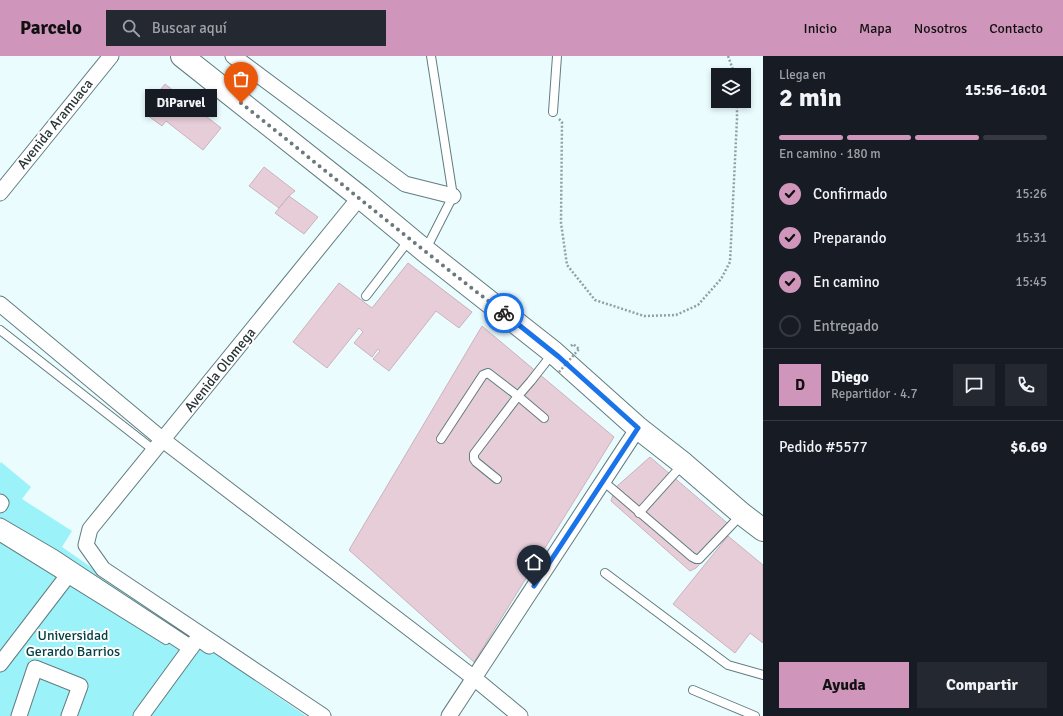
<!DOCTYPE html>
<html lang="es">
<meta charset="utf-8">
<style>
:root{--surface:#171b24;--page:#242831;--text:#f1f3f6;--muted:#9ea1a6;--line:#363941;--accent:#cf95ba}
body{margin:0;font-family:Signika,sans-serif;background:var(--page);color:var(--text);height:100vh;display:flex;flex-direction:column;font-size:15px;white-space:nowrap}
*{box-sizing:border-box;margin:0}
p{font-size:13px;color:var(--muted)}
.icon{flex:none;width:22px;height:22px;fill:none;stroke:currentColor;stroke-width:2;stroke-linecap:round;stroke-linejoin:round}
.map{position:relative;flex:1;overflow:hidden}
.drawer{display:flex;flex-direction:column;background:var(--surface);width:300px}
.drawer>*{flex:none}
.tools{position:absolute;left:711px;top:12px;display:grid;gap:8px}
.tools a{display:grid;place-items:center;width:40px;height:40px;border-radius:0px;background:var(--surface);box-shadow:0 2px 6px #0003;font-size:20px}
.pin{position:absolute;display:grid;place-items:center;width:34px;height:34px;color:#fff;margin:-41px -17px;border-radius:50% 50% 50% 0;rotate:-45deg;box-shadow:0 0 4px #0007}
.pin .icon{rotate:45deg}
.courier{position:absolute;display:grid;place-items:center;width:40px;height:40px;margin:-20px;border:3px solid #1a73e8;border-radius:50%;background:#fff;color:#222;box-shadow:0 1px 5px #0007}
.bubble{position:absolute;height:28px;border-radius:0px;background:var(--surface);box-shadow:0 2px 6px #0003;font-size:13px;font-weight:700;line-height:28px;text-align:center}
.headline em{font-style:normal;font-weight:700}
.headline div{display:flex;flex-direction:column-reverse}
.headline{display:flex;align-items:center;justify-content:space-between;height:68px;padding:0 16px}
h1{font-size:26px;font-weight:700;line-height:30px}
.bar{display:grid;grid-template-columns:repeat(4,1fr);gap:6px 4px;align-content:center;height:48px;padding:0 16px}
.bar i{height:5px;border-radius:3px;background:var(--line)}
.bar .selected{background:var(--accent)}
.bar p{grid-column:span 4}
.line{display:flex;align-items:center;gap:10px;padding:0 16px;border-top:1px solid var(--line)}
.line div{flex:1}
.round{display:grid;place-items:center;flex:none;width:42px;height:42px;border-radius:0px;background:var(--page)}
ol{padding:0 16px;list-style:none}
li{display:flex;align-items:center;gap:12px;height:44px}
li p{margin-inline-start:auto}
li .icon{padding:4px;border-radius:50%;background:var(--accent);color:#111;stroke-width:4}
li:last-child{color:var(--muted)}
li i{width:22px;height:22px;border:2px solid var(--line);border-radius:50%}
.button{display:flex;gap:8px;margin-top:auto;padding:8px 16px}
.button a{flex:1;height:46px;border-radius:0px;background:var(--accent);color:#111;font-size:16px;font-weight:700;line-height:46px;text-align:center}
.button a+a{background:var(--page);color:var(--text)}
header{display:flex;align-items:center;gap:24px;box-sizing:border-box;height:56px;padding:0 20px;background:var(--accent);color:#111}
header strong{font-size:19px}
nav{display:flex;gap:22px;margin-inline-start:auto;font-size:14px}
.search{width:280px;height:36px;background:var(--page);display:flex;align-items:center;gap:10px;box-sizing:border-box;padding:0 14px;border-radius:0px;color:var(--muted);font-size:15px}
main{display:flex;flex:1;min-height:0}
.map>svg:first-child{display:block}
.green{fill:#9cf2f9}
.building{fill:#e7cdd8;stroke:#cbb2bd}
.lines{fill:none;stroke-linecap:round;stroke-linejoin:round}
.lane-casing{stroke:#617d80;stroke-width:10}
.street-casing{stroke:#617d80;stroke-width:17}
.highway-casing{stroke:#617d80;stroke-width:24}
.path{stroke:#91a1a2;stroke-width:2.5;stroke-dasharray:2 2;stroke-linecap:butt}
.lane{stroke:#fff;stroke-width:8}
.street{stroke:#fff;stroke-width:15}
.highway{stroke:#fff;stroke-width:22}
.path-bridge{stroke:#91a1a2;stroke-width:2.5;stroke-dasharray:2 2;stroke-linecap:butt}
.done{stroke:#6b797b;stroke-width:4;stroke-dasharray:0 7.2}
.route{stroke:#1a73e8;stroke-width:5}
.labels{text-anchor:middle;dominant-baseline:central;stroke-width:4;stroke-linejoin:round;paint-order:stroke}
.street-label{font-size:14px;fill:#273334;stroke:#fff}
.park-label{font-size:14px;fill:#044044;stroke:#fff}
</style>
<header>
<strong>Parcelo</strong>
<div class="search"><svg class="icon" aria-label="search" viewBox="0 0 24 24"><circle cx="10" cy="10" r="6"/><path d="M15 15l6 6"/></svg>Buscar aquí</div>
<nav><a>Inicio</a><a>Mapa</a><a>Nosotros</a><a>Contacto</a></nav>
</header>
<main>
<div class="map">
<svg width="763" height="660" viewBox="0 0 763 660">
<rect width="100%" height="100%" fill="#eafcfe"/>
<!-- green -->
<path class="green" d="M1 406 31 431 22 443 72 475 62 491 306 660H0V408Z"/>
<!-- building -->
<path class="building" d="M165 28 221 72 203 94 166 65 162 70 147 59 149 57 145 53Z
M264 111 295 135 289 140 279 152 249 130Z
M289 140 318 161 304 178 275 157Z
M408 207 472 256 459 272 436 255 389 315 373 303 380 295 378 293 372 301 354 287 363 276 359 272 327 312 293 286 339 227 372 252Z
M482 270 614 381 474 606 349 494Z
M650 401 733 472 696 512 690 515 611 445 615 432Z
M728 480 763 509V587L750 577 735 597 673 548Z"/>
<g class="lines">
<!-- lane casing -->
<g class="lane-casing">
<path id="lane" d="M553 56 557 0
M425 195 453 140 431 0
M366 240 409 184
M0 274 155 395
M441 383 483 319 488 317 518 340 544 362
M497 423 476 406 474 403V398L518 340 531 325 553 297
M603 425 692 501 696 503H699L742 458
M639 457 683 408
M0 481 166 584
M605 517 728 609 763 619
M693 634 755 660"/>
</g>
<!-- street casing -->
<g class="street-casing">
<path id="street" d="M233 0 405 128 453 140
M0 137 111 0
M0 248 163 384 474 622 520 660
M0 446 1 447 0 449
M0 470 53 501 191 592
M0 608 72 514
M19 660 35 612 80 630 69 660
M141 660 198 582 209 590
M323 660 103 513 86 489 90 473 360 141
M449 660 638 372"/>
</g>
<!-- highway casing -->
<g class="highway-casing">
<path id="highway" d="M182 0 360 141 425 195 553 296 638 372 684 408 742 458 763 474"/>
</g>
<!-- path -->
<path class="path" d="M728 0 735 19
M559 63 562 66 561 167 567 209 595 244 644 260 676 259 698 249 721 223 730 206 737 63V45
M571 290 573 288 579 293"/>
<!-- lane -->
<use href="#lane" class="lane"/>
<!-- street -->
<use href="#street" class="street"/>
<!-- highway -->
<use href="#highway" class="highway"/>
<!-- path-bridge -->
<path class="path-bridge" d="M559 316 579 293"/>
</g>
<g class="lines">
<!-- done -->
<path class="done" d="M241 47C329 117 415 189 504 257"/>
<!-- route -->
<path class="route" d="M504 257 559 301 638 372 534 530"/>
</g>
<g class="labels">
<!-- street labels -->
<g class="street-label">
<text transform="translate(55 68) rotate(-51)">Avenida Aramuaca</text>
<text transform="translate(220 314) rotate(-51)">Avenida Olomega</text>
</g>
<!-- park labels -->
<g class="park-label">
<text x="73" y="579">Universidad<tspan x="73" dy="16">Gerardo Barrios</tspan></text>
</g>
</g>
</svg>
<div class="tools">
<a><svg class="icon" aria-label="layers" viewBox="0 0 24 24"><path d="M12 4l9 5-9 5-9-5zM3 14l9 5 9-5"/></svg></a>
</div>
<div class="pin" style="left:241px;top:47px;background:#ea580c"><svg class="icon" aria-label="bag" viewBox="0 0 24 24"><path d="M5 8h14l-1 12H6zM9 8a3 3 0 0 1 6 0"/></svg></div>
<div class="pin" style="left:534px;top:530px;background:#1f2937"><svg class="icon" aria-label="home" viewBox="0 0 24 24"><path d="M3 11l9-7 9 7M6 9v11h12V9"/></svg></div>
<div class="courier" style="left:504px;top:257px"><svg class="icon" aria-label="bike" viewBox="0 0 24 24"><circle cx="6" cy="16" r="4"/><circle cx="18" cy="16" r="4"/><path d="M6 16l4-8h5l3 8M10 8l3 8H6M13 5h3"/></svg></div>
<div class="bubble" style="left:145px;top:33px;width:72px">DiParvel</div>
</div>
<section class="drawer">
<div class="headline"><div><h1>2 min</h1><p>Llega en</p></div><em>15:56–16:01</em></div>
<div class="bar"><i class="selected"></i><i class="selected"></i><i class="selected"></i><i></i><p>En camino · 180 m</p></div>
<ol>
<li><svg class="icon" aria-label="check" viewBox="0 0 24 24"><path d="M5 12l5 5 9-10"/></svg>Confirmado<p>15:26</p></li>
<li><svg class="icon" aria-label="check" viewBox="0 0 24 24"><path d="M5 12l5 5 9-10"/></svg>Preparando<p>15:31</p></li>
<li><svg class="icon" aria-label="check" viewBox="0 0 24 24"><path d="M5 12l5 5 9-10"/></svg>En camino<p>15:45</p></li>
<li><i></i>Entregado</li>
</ol>
<div class="line" style="height:72px"><b class="round" style="background:var(--accent);color:#111">D</b><div><b>Diego</b><p>Repartidor · 4.7</p></div><a class="round"><svg class="icon" aria-label="chat" viewBox="0 0 24 24"><path d="M4 5h16v11H9l-5 4z"/></svg></a><a class="round"><svg class="icon" aria-label="phone" viewBox="0 0 24 24"><path d="M5 4h4l2 5-3 2q2 4 5 5l2-3 5 2v4C11 20 4 13 5 4z"/></svg></a></div>
<div class="line" style="height:52px"><div>Pedido #5577</div><b>$6.69</b></div>
<div class="button"><a>Ayuda</a><a>Compartir</a></div>
</section>
</main>
